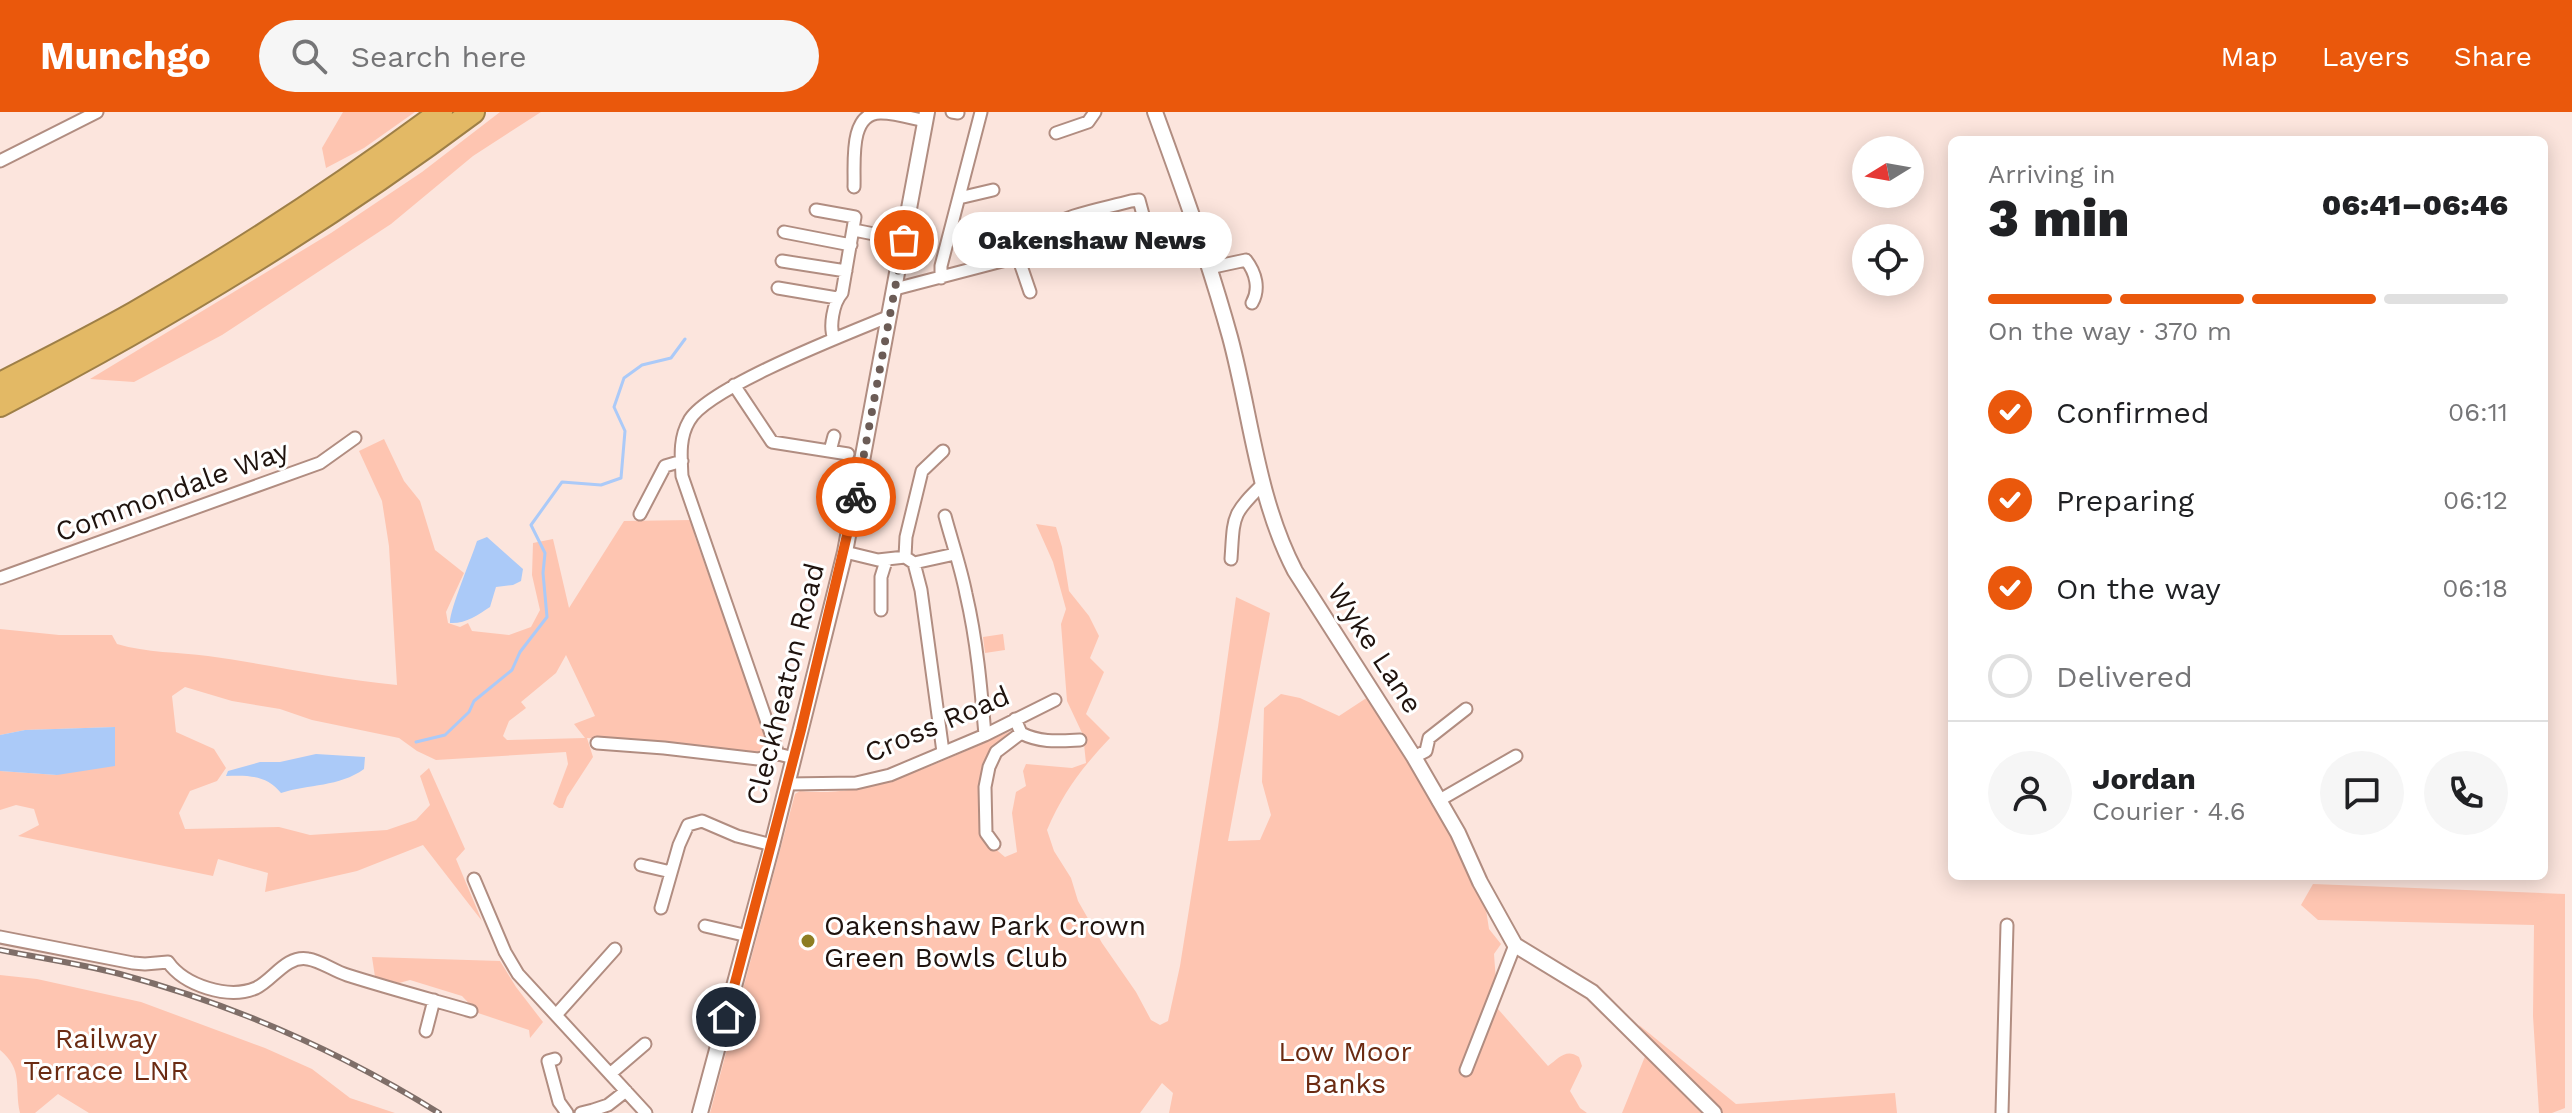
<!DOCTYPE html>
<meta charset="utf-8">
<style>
:root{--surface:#fff;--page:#f6f6f6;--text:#202124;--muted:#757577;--line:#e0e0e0;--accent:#ea580c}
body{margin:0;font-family:"Work Sans",sans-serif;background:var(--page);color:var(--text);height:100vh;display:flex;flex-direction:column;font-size:30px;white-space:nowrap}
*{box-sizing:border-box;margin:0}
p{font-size:26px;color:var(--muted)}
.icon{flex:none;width:44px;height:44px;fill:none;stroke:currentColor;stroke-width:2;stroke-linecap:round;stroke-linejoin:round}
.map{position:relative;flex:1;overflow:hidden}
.panel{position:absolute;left:1948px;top:24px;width:600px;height:744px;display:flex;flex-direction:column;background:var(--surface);border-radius:12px;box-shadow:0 4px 20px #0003}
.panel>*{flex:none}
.needle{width:52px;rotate:259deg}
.controls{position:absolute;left:1852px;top:24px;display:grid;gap:16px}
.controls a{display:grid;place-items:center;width:72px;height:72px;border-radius:50%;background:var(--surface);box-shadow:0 4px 20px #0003;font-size:40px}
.pin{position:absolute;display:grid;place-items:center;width:68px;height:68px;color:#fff;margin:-34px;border:4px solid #fff;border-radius:50%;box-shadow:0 2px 8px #0007}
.courier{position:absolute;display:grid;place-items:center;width:80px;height:80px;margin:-40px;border:6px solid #ea580c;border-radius:50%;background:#fff;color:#222;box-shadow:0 2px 10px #0007}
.bubble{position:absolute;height:56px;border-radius:28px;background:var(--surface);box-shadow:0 4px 20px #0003;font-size:26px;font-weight:800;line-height:56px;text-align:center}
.summary em{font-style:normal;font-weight:800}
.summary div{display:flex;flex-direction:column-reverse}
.summary{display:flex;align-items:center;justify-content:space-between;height:136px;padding:0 40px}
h1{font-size:52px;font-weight:800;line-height:60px}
.bar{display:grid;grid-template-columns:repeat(4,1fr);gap:12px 8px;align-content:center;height:96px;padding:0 40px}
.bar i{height:10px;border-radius:6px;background:var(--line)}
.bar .on{background:var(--accent)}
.bar p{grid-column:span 4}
.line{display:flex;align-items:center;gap:20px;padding:0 40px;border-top:2px solid var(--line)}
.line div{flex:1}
.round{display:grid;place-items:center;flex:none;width:84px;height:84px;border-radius:42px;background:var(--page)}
ol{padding:0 40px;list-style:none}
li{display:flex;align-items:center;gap:24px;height:88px}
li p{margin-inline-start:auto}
li .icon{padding:8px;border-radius:50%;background:var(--accent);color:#fff;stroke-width:4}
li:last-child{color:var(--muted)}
li i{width:44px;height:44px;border:4px solid var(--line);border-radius:50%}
header{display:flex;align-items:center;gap:48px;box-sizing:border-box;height:112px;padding:0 40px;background:var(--accent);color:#fff}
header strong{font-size:38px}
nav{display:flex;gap:44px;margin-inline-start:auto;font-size:28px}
.search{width:560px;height:72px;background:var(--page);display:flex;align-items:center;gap:20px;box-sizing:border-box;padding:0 28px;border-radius:44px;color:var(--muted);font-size:30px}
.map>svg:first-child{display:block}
.green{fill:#fec5b1;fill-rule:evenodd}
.water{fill:#abcaf8}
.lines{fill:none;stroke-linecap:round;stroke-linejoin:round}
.stream{stroke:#abcaf8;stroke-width:3}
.minor-casing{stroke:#b18d81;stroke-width:15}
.tertiary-casing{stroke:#b18d81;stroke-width:18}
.motorway-casing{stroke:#9e7f47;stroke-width:26}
.minor{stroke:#fff;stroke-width:11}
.tertiary{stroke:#fff;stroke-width:14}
.motorway{stroke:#e3b965;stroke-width:22}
.rail-casing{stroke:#7f6e68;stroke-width:6}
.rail{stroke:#fff;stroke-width:3;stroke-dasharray:9;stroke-linecap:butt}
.done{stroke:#6c5c56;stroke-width:8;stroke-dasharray:0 14.4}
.route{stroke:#ea580c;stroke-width:10}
.poi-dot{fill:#8d7d23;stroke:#fff;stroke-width:3}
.labels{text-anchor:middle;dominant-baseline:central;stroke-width:6;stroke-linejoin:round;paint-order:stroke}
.street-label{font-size:28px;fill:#1f130e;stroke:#fff}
.poi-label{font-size:28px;fill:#1f130e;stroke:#fff;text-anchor:start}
.park-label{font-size:28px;fill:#6b2b12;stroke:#fff}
</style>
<header>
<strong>Munchgo</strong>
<div class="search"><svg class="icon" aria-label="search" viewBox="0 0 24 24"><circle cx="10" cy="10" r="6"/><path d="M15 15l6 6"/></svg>Search here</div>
<nav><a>Map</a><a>Layers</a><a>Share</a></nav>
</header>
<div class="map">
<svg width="2572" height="1001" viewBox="0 0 2572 1001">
<rect width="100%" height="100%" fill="#fce5dd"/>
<!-- green -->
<path class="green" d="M343 0H415L364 36 326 56 322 36Z
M500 0H541L473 44 391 112 222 223 134 270 90 267 331 121 422 60Z
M384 327 404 369 420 389 435 438 464 461 446 500 448 511 460 515 468 511 472 519 509 523 531 515 540 498 532 463 533 431 553 427 569 496 624 409 692 408 695 425 770 635 761 641 664 631 587 626 593 645 567 685 563 696H559L553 692 568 652 566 640 436 648 417 639 399 626 312 608 280 597 232 589 185 575 172 584 176 620 214 637 226 656 217 669 190 679 179 701 185 717 279 715 310 723 387 718 416 708 430 693 420 664 429 656 465 737 456 747 482 809 423 733 357 759 265 780 268 761 218 747 213 764 18 724 39 713 34 697 16 693 0 698V659L57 663 115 615 25 618 0 623V517L59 523H112L117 532C147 541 178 540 208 544 272 553 333 567 397 573L389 434 382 389 359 339ZM566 543 595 604 574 612 585 626 507 628 503 624 509 609 526 596 521 590 556 561Z
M1036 412 1056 415 1062 435 1069 479 1089 504 1099 524 1090 546 1104 560 1086 602 1110 626C1081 657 1064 679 1047 718L1054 739 1071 766 1078 789 1102 831 1136 880 1151 908 1160 913 1168 909 1180 854 1218 615 1236 485 1270 501 1228 729 1260 728 1271 703 1262 670 1264 596 1281 582 1300 586 1339 604 1368 585 1394 621 1459 734 1485 791 1489 817 1501 832 1494 842 1498 897 1548 954C1559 946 1566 936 1579 945L1582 954 1570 979 1580 996 1587 1001H1169L1173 981 1162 971 1140 1001H710L795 682 800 679C875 687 944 647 1011 619 1003 626 993 633 988 641 977 659 975 703 983 722 987 732 997 738 1005 745L1017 740 1012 701 1016 680 1026 674 1023 659 1026 652 1072 656 1086 651 1083 623 1067 589 1061 512 1066 497 1053 450Z
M1003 522 1005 538 985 541 983 525Z
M2313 772 2565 782V996L2552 1001H2539L2533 904 2534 813 2318 808 2301 793Z
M372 845 500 849 516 875 543 910 530 926 529 918 478 901 462 884 410 868 399 871 375 865Z
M0 863 37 867 141 890 265 936 312 957 350 986 395 1001H89L58 982 35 1001H20C14 975 24 958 0 938Z
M1599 900 1609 904 1653 939 1639 913 1736 992 1895 981 1897 1001H1622L1646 942 1631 930 1632 927Z"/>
<!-- water -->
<path class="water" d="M487 425 523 457 521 469 513 473 496 475 490 495C478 503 465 512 450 511 449 499 472 445 477 429Z
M115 615V654L57 663 0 659V623L25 618Z
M316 642 365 645 364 657C339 675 309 672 281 681 267 663 247 663 226 664L228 659 260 650H280Z"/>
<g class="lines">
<!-- stream -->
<path class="stream" d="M416 630 445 623 469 600 474 589 512 558 520 540 547 505 543 461 545 441 531 413 562 370 601 373 621 366 625 319 614 295 624 266 642 253 671 246 685 227"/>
<!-- minor casing -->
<g class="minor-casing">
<path id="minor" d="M952 0 958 1
M1056 21 1088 10 1095 0
M0 49 97 0
M854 75C855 53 848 0 881 1 896 1 911 6 925 9
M959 86 993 78
M816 98 855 105 842 181C833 191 829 215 834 227
M854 118 904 128
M784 120 851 133
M1017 142 1030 180
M782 149 846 159
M1209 156 1246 148C1256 161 1260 177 1252 191
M941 166V154L981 0
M778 176 837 186
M895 177 1006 148C1020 140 1029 129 1041 120 1066 102 1102 97 1131 89L1139 88 1149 125
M734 273 772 330 848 342
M830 339 834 324
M640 402 665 354 682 349
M945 404C952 430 961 456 966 482 977 529 981 576 985 623
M845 440 878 448 905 445 914 451 955 442
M905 445 906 425 922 359 943 339
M1231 447C1234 404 1231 403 1263 372
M914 451 921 478 943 640
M0 466 320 351 355 326
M881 498V465L886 449
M1015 607 1021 621C1040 631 1059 629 1080 628
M597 631 664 636 758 647 778 642
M1414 645 1426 639 1429 626 1466 597
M794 646 778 642 682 364C681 345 679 326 689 309 706 276 849 221 890 204
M788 672 856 671 890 663 985 623 1055 588
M1438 689 1516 644
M994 732 986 721 985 675 989 655 996 640 1021 621
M641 753 671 760
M474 767 505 840 518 862 646 1001
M661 796 679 733 688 713 702 709 737 724 772 733
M705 814 748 824
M0 825 133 851 145 852 168 850C184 873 228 888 256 876 273 868 286 843 308 847 321 849 334 859 347 863 388 876 429 887 471 899
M556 903 615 837
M426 919 434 888
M555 947 548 949 559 990 567 1001
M1466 958 1515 833
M610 962 645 932
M581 1001 593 998
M595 1001 593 998 608 993 626 979
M2002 1001 2007 813"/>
</g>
<!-- tertiary casing -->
<g class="tertiary-casing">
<path id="tertiary" d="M1155 0C1182 74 1209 149 1230 225 1251 303 1257 386 1295 459L1414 645 1458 721 1480 770 1515 833 1592 880 1714 1001
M700 1001 772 733 845 440 927 0"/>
</g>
<!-- motorway casing -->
<g class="motorway-casing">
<path id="motorway" d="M0 272C45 249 91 226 135 201 241 140 343 73 441 0
M0 293C165 207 323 112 473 0"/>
</g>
<!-- minor -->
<use href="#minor" class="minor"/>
<!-- tertiary -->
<use href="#tertiary" class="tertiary"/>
<!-- motorway -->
<use href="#motorway" class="motorway"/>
<!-- rail casing -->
<g class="rail-casing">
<path id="rail" d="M0 838C40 846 81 852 120 862 232 892 341 940 439 1001"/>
</g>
<!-- rail -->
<use href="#rail" class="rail"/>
</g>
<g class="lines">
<!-- done -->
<path class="done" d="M856 385 904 128"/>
<!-- route -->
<path class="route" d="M726 905 801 618 856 385"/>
</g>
<!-- markers -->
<circle class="poi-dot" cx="808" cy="829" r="8"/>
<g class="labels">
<!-- street labels -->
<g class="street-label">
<text transform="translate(172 379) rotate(-20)">Commondale Way</text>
<text transform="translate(1375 536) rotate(57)">Wyke Lane</text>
<text transform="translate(785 572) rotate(-76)">Cleckheaton Road</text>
<text transform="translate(937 612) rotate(-23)">Cross Road</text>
</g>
<!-- poi labels -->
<g class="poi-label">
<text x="824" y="813">Oakenshaw Park Crown<tspan x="824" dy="32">Green Bowls Club</tspan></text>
</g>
<!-- park labels -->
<g class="park-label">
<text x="106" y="926">Railway<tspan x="106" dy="32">Terrace LNR</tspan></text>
<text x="1345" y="939">Low Moor<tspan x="1345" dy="32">Banks</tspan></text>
</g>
</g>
</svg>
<div class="controls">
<a><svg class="needle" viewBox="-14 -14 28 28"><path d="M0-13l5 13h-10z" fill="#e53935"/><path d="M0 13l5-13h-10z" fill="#757577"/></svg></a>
<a><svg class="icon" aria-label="locate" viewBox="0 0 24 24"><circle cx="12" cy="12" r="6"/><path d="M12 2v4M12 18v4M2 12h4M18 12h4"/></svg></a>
</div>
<div class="pin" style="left:904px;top:128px;background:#ea580c"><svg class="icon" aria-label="bag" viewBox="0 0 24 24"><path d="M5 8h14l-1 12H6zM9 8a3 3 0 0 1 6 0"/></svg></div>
<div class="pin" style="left:726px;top:905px;background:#1f2937"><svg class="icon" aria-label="home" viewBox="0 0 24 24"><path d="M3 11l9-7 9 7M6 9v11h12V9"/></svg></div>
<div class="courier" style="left:856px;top:385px"><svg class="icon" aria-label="bike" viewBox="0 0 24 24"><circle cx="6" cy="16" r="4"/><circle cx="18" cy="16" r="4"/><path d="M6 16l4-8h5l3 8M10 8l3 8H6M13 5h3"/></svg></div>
<div class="bubble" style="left:952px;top:100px;width:280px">Oakenshaw News</div>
<section class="panel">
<div class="summary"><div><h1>3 min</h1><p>Arriving in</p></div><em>06:41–06:46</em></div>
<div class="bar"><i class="on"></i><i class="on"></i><i class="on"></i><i></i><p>On the way · 370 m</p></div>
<ol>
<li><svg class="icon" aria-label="check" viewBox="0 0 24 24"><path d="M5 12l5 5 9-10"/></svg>Confirmed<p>06:11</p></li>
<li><svg class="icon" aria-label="check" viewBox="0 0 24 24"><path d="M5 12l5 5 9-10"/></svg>Preparing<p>06:12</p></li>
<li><svg class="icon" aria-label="check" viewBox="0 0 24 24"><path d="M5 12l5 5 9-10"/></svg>On the way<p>06:18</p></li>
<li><i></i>Delivered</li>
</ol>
<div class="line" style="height:144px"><a class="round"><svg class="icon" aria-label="person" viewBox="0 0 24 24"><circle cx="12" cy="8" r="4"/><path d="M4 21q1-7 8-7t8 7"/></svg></a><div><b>Jordan</b><p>Courier · 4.6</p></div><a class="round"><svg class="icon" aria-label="chat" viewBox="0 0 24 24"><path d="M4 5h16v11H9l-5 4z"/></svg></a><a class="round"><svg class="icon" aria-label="phone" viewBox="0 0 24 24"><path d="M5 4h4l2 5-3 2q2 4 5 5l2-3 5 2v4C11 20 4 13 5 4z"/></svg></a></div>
</section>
</div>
